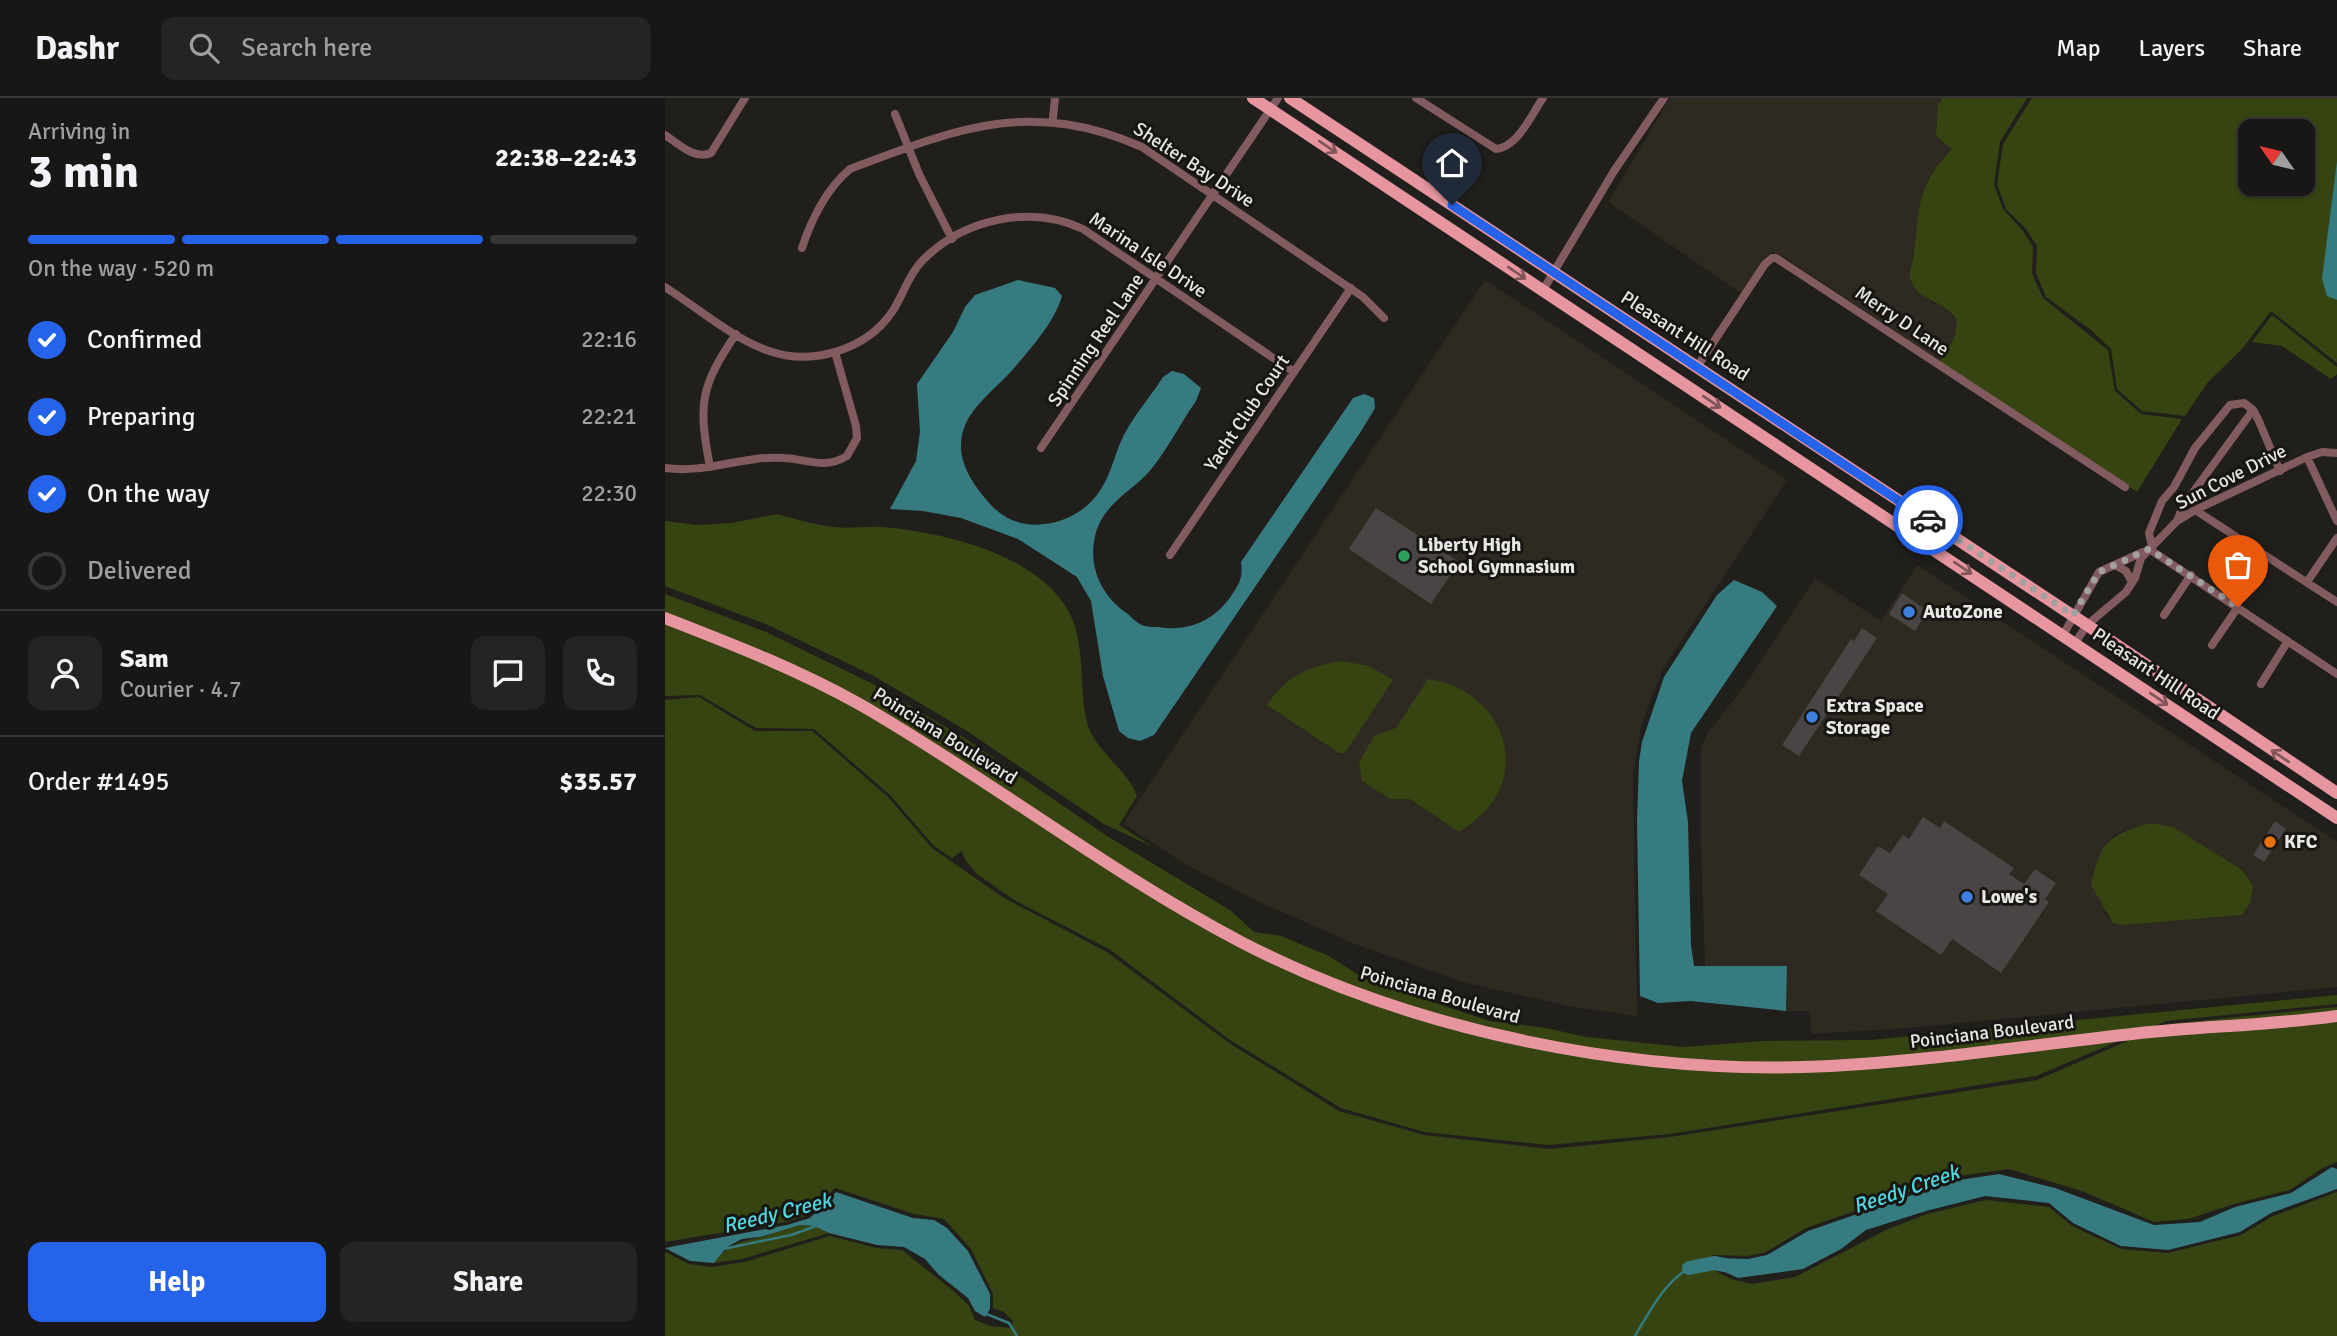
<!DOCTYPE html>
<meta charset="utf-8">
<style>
:root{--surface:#191715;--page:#262422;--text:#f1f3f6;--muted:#9f9fa0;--line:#373634;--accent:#2563eb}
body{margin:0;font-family:Signika,sans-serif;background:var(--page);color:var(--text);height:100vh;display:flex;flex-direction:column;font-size:26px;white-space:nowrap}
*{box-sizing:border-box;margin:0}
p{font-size:23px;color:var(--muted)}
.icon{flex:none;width:38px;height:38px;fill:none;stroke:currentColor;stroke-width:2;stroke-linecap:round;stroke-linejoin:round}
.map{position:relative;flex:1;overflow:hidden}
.drawer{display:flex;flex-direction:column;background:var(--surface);width:665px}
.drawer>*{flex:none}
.needle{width:46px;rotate:304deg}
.fabs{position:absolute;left:1573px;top:21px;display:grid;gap:14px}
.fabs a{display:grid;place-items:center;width:77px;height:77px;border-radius:14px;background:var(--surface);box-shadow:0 2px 5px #0004,0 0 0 2px var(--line);font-size:35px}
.pin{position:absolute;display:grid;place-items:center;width:60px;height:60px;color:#fff;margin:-72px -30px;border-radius:50% 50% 50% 0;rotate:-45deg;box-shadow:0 0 7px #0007}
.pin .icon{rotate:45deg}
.courier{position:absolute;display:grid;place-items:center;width:70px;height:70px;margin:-35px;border:5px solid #2563eb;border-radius:50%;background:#fff;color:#222;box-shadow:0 2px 9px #0007}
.summary em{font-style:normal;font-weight:800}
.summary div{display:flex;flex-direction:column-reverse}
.summary{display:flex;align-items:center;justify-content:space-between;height:119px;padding:0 28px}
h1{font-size:46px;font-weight:800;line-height:52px}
.bar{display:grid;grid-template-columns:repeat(4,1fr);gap:10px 7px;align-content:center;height:84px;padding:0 28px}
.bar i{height:9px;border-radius:5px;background:var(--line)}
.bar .current{background:var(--accent)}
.bar p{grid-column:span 4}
.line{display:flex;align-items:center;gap:18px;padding:0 28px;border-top:2px solid var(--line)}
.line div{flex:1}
.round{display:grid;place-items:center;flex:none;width:74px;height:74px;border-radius:14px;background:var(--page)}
ol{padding:0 28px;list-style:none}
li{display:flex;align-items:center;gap:21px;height:77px}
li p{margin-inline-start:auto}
li .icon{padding:7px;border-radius:50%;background:var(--accent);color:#fff;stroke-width:4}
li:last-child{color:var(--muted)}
li i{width:38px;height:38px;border:4px solid var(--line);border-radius:50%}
.action{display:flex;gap:14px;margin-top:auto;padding:14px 28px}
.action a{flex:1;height:80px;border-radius:14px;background:var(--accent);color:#fff;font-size:28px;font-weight:800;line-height:80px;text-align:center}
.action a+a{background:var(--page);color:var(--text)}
header{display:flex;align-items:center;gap:42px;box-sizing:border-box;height:98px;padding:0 35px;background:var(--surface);border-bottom:2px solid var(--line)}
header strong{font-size:33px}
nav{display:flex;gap:38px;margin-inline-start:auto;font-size:24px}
.search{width:490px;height:63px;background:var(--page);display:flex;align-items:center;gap:18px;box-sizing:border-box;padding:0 24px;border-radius:14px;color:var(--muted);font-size:26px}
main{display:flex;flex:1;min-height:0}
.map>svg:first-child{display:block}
.built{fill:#2e2921;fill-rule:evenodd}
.green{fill:#354411;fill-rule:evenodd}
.water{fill:#367b80}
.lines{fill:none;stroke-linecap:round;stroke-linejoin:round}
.stream{stroke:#367b80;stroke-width:2.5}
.river{stroke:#367b80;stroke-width:14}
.building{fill:#4a4545}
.minor{stroke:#825b60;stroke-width:8}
.primary{stroke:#e796a0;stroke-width:12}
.oneway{stroke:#80565a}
.done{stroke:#a3a19f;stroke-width:7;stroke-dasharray:0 12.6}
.route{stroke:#2563eb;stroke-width:9}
.leisure-dot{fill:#2e9e5b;stroke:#181613;stroke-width:2.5}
.shop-dot{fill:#3f7fe0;stroke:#181613;stroke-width:2.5}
.food-dot{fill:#e8710a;stroke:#181613;stroke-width:2.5}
.labels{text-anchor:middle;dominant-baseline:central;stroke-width:6;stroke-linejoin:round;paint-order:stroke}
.street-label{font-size:19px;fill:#e9e7e5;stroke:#181613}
.poi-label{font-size:19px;font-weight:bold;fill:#e9e7e5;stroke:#181613;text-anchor:start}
.water-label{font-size:21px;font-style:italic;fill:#50d8e2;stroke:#181613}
</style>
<header>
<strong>Dashr</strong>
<div class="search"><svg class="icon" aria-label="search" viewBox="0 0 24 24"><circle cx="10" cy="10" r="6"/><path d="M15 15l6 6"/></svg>Search here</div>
<nav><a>Map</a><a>Layers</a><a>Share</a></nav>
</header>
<main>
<section class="drawer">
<div class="summary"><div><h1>3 min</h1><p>Arriving in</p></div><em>22:38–22:43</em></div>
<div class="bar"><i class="current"></i><i class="current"></i><i class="current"></i><i></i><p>On the way · 520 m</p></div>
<ol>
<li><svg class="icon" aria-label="check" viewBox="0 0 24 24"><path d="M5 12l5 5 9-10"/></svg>Confirmed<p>22:16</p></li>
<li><svg class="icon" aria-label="check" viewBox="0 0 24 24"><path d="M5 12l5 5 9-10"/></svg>Preparing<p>22:21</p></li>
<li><svg class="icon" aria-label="check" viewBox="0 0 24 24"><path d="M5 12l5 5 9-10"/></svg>On the way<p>22:30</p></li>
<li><i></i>Delivered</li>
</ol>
<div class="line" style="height:126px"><a class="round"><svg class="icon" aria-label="person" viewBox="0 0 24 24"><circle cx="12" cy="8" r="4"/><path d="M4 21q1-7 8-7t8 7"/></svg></a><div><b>Sam</b><p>Courier · 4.7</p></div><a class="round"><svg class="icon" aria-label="chat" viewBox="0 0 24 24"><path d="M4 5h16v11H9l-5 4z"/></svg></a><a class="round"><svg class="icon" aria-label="phone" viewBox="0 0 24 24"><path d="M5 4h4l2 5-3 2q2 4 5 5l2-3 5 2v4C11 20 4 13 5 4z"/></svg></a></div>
<div class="line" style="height:91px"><div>Order #1495</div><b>$35.57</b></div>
<div class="action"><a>Help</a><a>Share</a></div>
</section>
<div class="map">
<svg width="1672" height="1238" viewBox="0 0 1672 1238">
<rect width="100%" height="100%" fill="#211f1c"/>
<!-- built -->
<path class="built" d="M1005 0H1277L1273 8 1287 51 1263 81 1244 177 1267 205 1278 207 1292 223 1289 241 1275 263 1119 159 1107 154 1100 159 1076 195 943 104Z
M820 182 1122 382 998 571 977 625 968 676 972 918 909 909 801 885 690 846 590 802 520 766 458 726Z
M1252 467 1672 744V889L1243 930 1147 936 1144 913H1121L1122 868H1040L1036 745V649L1043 635 1085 580 1150 480 1216 523ZM1486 725 1577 817 1460 827 1447 824 1440 816 1444 742 1453 735Z"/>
<!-- green -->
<path class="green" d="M1277 0H1362L1335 44 1329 87 1338 111 1358 133 1368 149 1367 175 1378 200 1443 252 1450 293 1476 316 1517 321 1472 394 1275 263 1289 241 1292 223C1279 199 1253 208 1244 177 1259 123 1242 97 1287 51L1271 38 1273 8Z
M1367 0H1672V265L1606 213 1577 251 1543 284 1520 318 1477 313 1452 291 1446 251 1426 232 1381 199 1371 175 1372 148 1361 131 1341 111 1332 86 1338 46ZM1586 33H1638V86H1586Z
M1607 217 1672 269V276L1666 281 1617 248 1587 244Z
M112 416C130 421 150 427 169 429 185 431 201 428 217 429 277 434 367 455 401 509 422 541 413 588 422 624 429 653 462 670 472 698L454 727 488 749 439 726 302 633 209 578 103 527 0 488V423L32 427 67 425Z
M0 496 101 534 206 585 298 639 442 738 565 812 589 834 616 838 664 858 700 881 824 923 881 930 921 939 1019 949 1099 943 1206 942 1672 897V906L1501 923 1371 978 1005 1036 883 1047 759 1034 676 1010 565 942 444 851 349 802 312 776 300 762 297 753 287 760 269 748 225 697 149 631 91 630 35 597 0 598Z
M677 563 704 568 728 582 680 655H674L602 607C621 578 644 568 677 563Z
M763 581C813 587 854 634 837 686 829 708 812 722 794 734L745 701H725L697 683 694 664 709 638 731 630Z
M34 599 90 633H147L223 699 267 750 339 800 442 854 564 945 674 1013 759 1037 885 1051 1005 1039 1372 982 1502 926 1672 909V1064L1656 1071 1625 1092 1569 1106 1523 1121 1489 1124 1417 1093 1344 1071 1287 1079 1141 1130 1101 1154 1083 1158 1048 1157 1037 1166 1066 1181 1087 1186 1130 1179 1223 1131 1262 1116 1321 1102 1384 1109 1407 1128 1456 1151 1503 1155 1576 1137 1608 1118 1672 1094V1238H0V1154L24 1166 47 1169 79 1164 165 1138 212 1150 237 1152 291 1195 304 1208 310 1222 325 1228 347 1230 348 1223 339 1214 328 1210V1196L306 1151 279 1121 249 1116 170 1090 144 1117 121 1124 0 1144V602Z
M1486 725 1508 729 1577 772 1588 788 1585 805 1577 817 1460 827 1448 825 1426 787C1436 742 1444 737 1486 725Z
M135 1127 149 1128 164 1135 77 1161 49 1165C66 1144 72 1145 97 1139 110 1135 122 1130 135 1127Z"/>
<!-- water -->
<path class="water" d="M1672 63V202L1662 198 1657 181Z
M353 182 390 190 397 198C390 223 367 249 350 269 331 292 297 312 296 346 295 371 314 394 330 411 361 440 415 426 436 391 447 374 450 354 459 337 469 317 486 298 498 279L507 273 519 276 536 290 531 303C516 324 497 362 479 379 460 397 440 407 431 434 422 466 435 496 460 514 465 517 471 525 477 527 481 529 488 529 493 529 523 534 549 523 566 498 575 485 578 479 576 464L688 300 699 296 709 300 710 310 695 335 489 637 475 643 463 640 454 633 438 578 426 503 412 479 353 441 296 420 258 413 225 411 251 363 255 334 252 286 288 234 300 209 310 197Z
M1069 482 1097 494 1112 508 1026 635 1017 683 1023 724 1026 847 1029 868H1122L1121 913 1026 903 993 905 975 898 972 724 974 663 977 644 999 579 1052 497Z
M1667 1069 1672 1071V1091L1606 1115 1575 1134 1503 1152 1456 1148 1408 1125 1384 1105 1320 1098 1261 1113 1201 1132 1176 1151 1138 1171 1073 1180 1042 1166 1049 1160 1083 1161 1102 1157 1143 1133 1288 1083 1334 1076 1390 1090 1489 1127 1535 1124 1570 1109 1626 1095Z
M171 1094 248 1120 269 1122 282 1130 303 1153 325 1196V1211L320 1219 310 1213 303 1200 274 1177 260 1161 239 1149 212 1147 164 1135 149 1128 135 1127 95 1139 77 1141 62 1149 49 1165 25 1163 0 1150 122 1127 145 1120Z"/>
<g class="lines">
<!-- stream -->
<path class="stream" d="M58 1151 126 1137 154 1127
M319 1215 344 1225 352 1238
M970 1238C985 1213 998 1186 1024 1170"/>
<!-- river -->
<path class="river" d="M1024 1170 1049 1165 1060 1167"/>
</g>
<!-- building -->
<path class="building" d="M711 410 794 464 766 506 684 451Z
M1237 495 1263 513 1250 533 1224 516Z
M1197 530 1212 540 1134 658 1117 647 1186 541 1189 543Z
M1258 719 1275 730 1279 723 1349 770 1344 776 1359 786 1370 771 1391 785 1380 801 1384 804 1336 875 1287 841 1276 857 1211 813 1223 796 1194 777 1213 748 1225 755 1238 737 1244 741Z
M1610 723 1621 731 1599 764 1588 757Z"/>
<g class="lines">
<!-- minor -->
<path class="minor" d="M751 0 831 51C853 49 866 17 878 0
M230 16 254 76 287 141
M388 19 390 0
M0 37C14 46 29 62 46 55L80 0
M137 150C146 122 162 90 185 71 293 30 365 0 477 49L698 199 719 220
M0 189C33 210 67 240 104 253 147 268 201 252 227 214 238 198 243 177 257 163 298 121 365 106 418 131L629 274
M878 192 949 73 999 0
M1032 269 1100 166 1107 160H1111L1460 389
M376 350 613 0
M1642 359 1672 423
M45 369C33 306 35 289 71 236
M0 370C41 376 78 357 119 360 142 361 160 372 182 358L192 340 191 328 170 254
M1530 412 1672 504
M1512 423 1518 408 1588 312
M1487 448 1484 435 1497 403 1509 389 1530 350 1565 307 1579 305 1588 312 1593 321 1615 373
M1484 451 1672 576
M505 457 686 190
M1450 467 1461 473 1467 484
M1642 484 1672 440
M1499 517 1526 477
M1398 537 1434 474 1478 454
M1410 545 1422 527 1461 494 1470 480 1476 460 1512 423 1530 412 1642 359 1657 354 1672 355
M1547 547 1573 509
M1596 586 1623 543"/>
<!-- primary -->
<path class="primary" d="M588 0 1672 720
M625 0 1422 527 1672 695
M0 520C67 546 134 572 196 607 326 682 443 774 576 844 749 934 970 978 1165 968 1263 963 1360 948 1458 937 1529 928 1601 928 1672 918"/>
</g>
<!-- one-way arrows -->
<defs><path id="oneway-shaft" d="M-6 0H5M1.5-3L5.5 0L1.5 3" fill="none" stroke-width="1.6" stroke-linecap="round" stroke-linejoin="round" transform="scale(1.75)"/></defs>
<g class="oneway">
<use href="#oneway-shaft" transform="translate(663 49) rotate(34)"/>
<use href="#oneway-shaft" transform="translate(852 175) rotate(34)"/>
<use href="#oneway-shaft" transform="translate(1047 304) rotate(34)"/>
<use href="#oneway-shaft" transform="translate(1298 470) rotate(34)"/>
<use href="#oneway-shaft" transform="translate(1494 601) rotate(34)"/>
<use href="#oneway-shaft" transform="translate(1615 658) rotate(-146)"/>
</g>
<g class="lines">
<!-- done -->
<path class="done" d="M1263 422 1408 517 1434 474 1484 451 1573 509"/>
<!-- route -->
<path class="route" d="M787 107 1263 422"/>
</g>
<!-- markers -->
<circle class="leisure-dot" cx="739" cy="458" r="7"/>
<g class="shop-dot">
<circle cx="1244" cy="514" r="7"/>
<circle cx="1147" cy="619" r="7"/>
<circle cx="1302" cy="799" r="7"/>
</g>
<circle class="food-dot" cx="1605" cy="744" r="7"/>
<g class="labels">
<!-- street labels -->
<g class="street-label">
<text transform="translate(529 67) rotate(33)">Shelter Bay Drive</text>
<text transform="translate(483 157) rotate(34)">Marina Isle Drive</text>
<text transform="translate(1237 223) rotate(34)">Merry D Lane</text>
<text transform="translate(1020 238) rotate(33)">Pleasant Hill Road</text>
<text transform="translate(431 242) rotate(-56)">Spinning Reel Lane</text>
<text transform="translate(582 315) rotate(-56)">Yacht Club Court</text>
<text transform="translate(1566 379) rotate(-27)">Sun Cove Drive</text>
<text transform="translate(1491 576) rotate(34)">Pleasant Hill Road</text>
<text transform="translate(280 638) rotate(32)">Poinciana Boulevard</text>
<text transform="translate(775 897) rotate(16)">Poinciana Boulevard</text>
<text transform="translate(1327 934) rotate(-7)">Poinciana Boulevard</text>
</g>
<!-- poi labels -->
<g class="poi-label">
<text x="753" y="447">Liberty High<tspan x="753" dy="22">School Gymnasium</tspan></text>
<text x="1258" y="514">AutoZone</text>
<text x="1161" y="608">Extra Space<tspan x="1161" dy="22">Storage</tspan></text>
<text x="1619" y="744">KFC</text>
<text x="1316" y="799">Lowe's</text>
</g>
<!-- water labels -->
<g class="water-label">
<text transform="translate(1241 1091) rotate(-19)">Reedy Creek</text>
<text transform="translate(112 1115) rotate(-14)">Reedy Creek</text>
</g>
</g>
</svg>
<div class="fabs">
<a><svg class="needle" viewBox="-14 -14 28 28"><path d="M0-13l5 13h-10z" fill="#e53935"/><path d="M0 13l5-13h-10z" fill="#9f9fa0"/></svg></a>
</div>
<div class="pin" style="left:1573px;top:509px;background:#ea580c"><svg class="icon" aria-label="bag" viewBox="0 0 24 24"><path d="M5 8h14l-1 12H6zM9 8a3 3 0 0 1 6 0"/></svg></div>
<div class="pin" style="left:787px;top:107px;background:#1f2937"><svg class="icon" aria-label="home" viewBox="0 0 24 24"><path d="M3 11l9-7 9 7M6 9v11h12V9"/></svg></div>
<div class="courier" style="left:1263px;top:422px"><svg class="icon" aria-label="car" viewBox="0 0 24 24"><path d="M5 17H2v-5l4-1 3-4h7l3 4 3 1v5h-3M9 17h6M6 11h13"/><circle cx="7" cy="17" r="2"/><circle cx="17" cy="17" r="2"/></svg></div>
</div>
</main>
